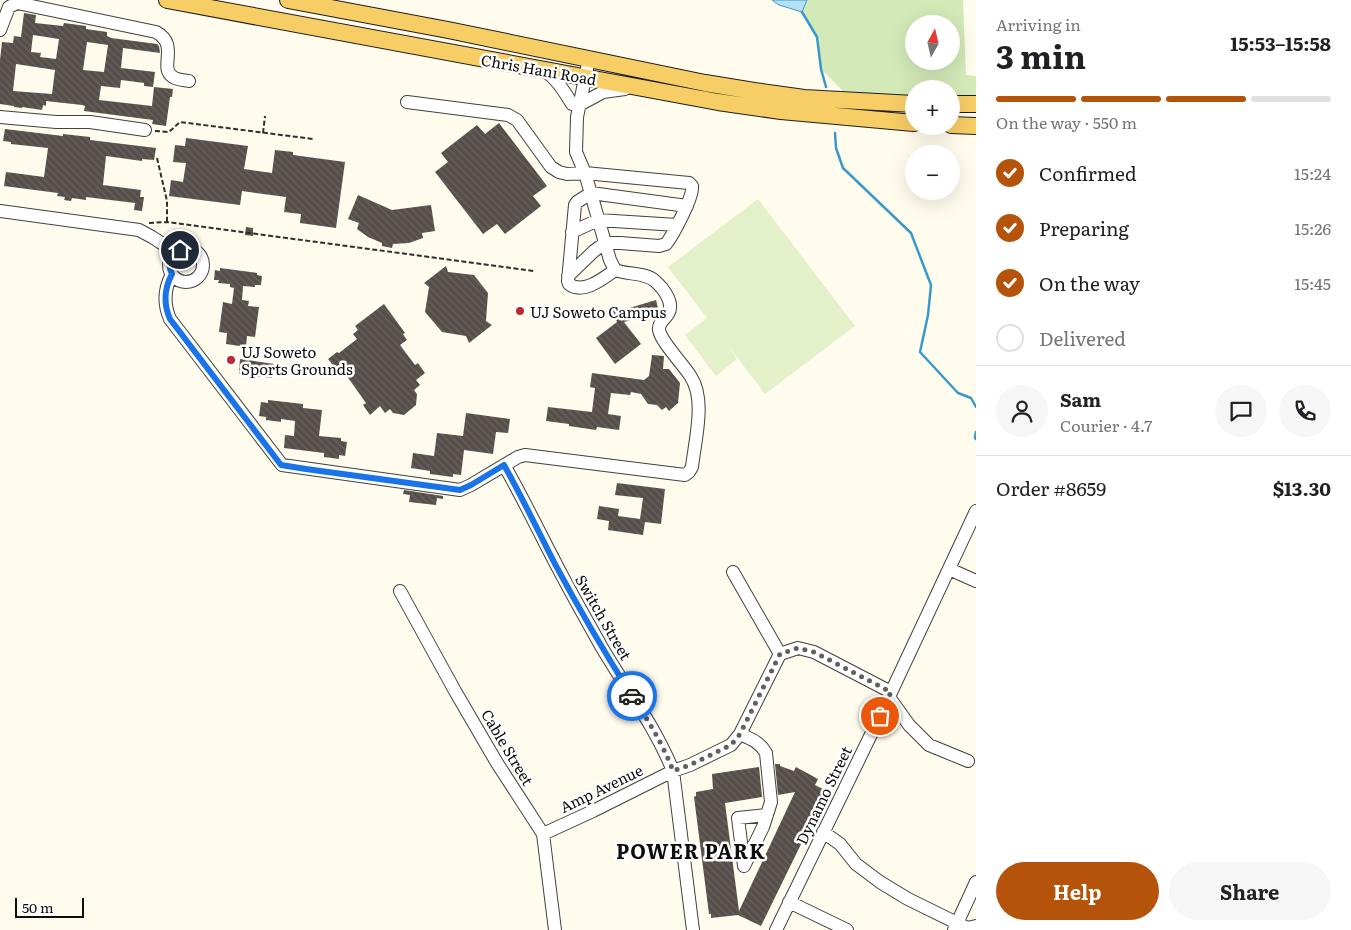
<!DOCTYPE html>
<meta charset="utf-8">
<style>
:root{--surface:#fff;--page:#f6f6f6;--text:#202124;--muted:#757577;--line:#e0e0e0;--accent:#b45309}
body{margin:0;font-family:Literata,serif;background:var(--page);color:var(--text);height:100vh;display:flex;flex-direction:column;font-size:19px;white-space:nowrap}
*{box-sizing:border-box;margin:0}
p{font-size:16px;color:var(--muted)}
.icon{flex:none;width:28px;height:28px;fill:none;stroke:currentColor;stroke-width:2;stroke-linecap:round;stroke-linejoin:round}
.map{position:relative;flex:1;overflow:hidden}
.side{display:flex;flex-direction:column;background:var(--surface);width:375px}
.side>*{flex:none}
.needle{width:32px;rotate:8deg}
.controls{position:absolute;left:905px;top:15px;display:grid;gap:10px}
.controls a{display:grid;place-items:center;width:55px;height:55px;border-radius:50%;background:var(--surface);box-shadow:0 5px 20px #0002;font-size:25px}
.scale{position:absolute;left:15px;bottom:12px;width:69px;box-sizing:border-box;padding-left:5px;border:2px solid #0d0d0d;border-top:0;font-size:14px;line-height:18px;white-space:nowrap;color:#0d0d0d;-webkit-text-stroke:4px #fff;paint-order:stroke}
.pin{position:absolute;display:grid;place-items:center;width:42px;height:42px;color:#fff;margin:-21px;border:2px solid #fff;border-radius:50%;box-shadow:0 1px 5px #0007}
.courier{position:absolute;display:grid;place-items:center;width:50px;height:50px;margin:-25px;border:4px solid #1a73e8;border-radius:50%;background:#fff;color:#222;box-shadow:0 1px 6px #0007}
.headline em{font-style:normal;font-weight:700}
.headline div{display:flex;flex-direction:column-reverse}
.headline{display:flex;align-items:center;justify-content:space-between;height:85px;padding:0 20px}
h1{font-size:32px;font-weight:700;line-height:38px}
.bar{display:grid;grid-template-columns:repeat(4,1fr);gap:8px 5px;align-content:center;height:60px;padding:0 20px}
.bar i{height:6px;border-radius:4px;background:var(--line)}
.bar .current{background:var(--accent)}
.bar p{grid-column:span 4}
.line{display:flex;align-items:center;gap:12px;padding:0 20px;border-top:1px solid var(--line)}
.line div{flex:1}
.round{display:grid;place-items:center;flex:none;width:52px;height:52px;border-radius:26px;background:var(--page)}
ol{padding:0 20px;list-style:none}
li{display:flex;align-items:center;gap:15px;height:55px}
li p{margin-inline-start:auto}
li .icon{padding:5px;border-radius:50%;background:var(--accent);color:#fff;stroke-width:4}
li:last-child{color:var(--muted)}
li i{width:28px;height:28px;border:2px solid var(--line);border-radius:50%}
.cta{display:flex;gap:10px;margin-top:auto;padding:10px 20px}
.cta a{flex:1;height:58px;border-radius:30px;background:var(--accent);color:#fff;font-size:20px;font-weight:700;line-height:58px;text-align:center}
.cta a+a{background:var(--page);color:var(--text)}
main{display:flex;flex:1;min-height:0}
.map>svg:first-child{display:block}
.grass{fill:#d3e9b8;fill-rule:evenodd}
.pitch{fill:#e4f0c9}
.water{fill:#b3e0f5;stroke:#3a99cc}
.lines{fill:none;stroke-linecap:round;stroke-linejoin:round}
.stream{stroke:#3a99cc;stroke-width:2.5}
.building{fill:url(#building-back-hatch);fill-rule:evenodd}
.minor-casing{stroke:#404040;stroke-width:14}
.major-casing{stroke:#1e1e1e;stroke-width:18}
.path{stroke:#2f2f2f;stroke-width:2;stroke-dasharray:5 2.5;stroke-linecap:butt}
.minor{stroke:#fff;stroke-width:12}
.major{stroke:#f7cd65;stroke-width:16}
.done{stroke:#62605b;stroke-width:5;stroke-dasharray:0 9}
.route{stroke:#1a73e8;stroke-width:6}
.poi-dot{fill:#bc2635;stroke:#fff;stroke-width:2}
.labels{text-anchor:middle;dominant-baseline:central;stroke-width:5;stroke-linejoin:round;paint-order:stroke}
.street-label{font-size:15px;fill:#0d0d0d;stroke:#fff}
.poi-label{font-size:15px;fill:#0d0d0d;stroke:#fff;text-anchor:start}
.district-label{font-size:20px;font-weight:bold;letter-spacing:1px;fill:#0d0d0d;stroke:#fff}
</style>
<main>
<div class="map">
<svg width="976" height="930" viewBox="0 0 976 930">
<defs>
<pattern id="building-back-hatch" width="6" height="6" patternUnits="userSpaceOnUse" patternTransform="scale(1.25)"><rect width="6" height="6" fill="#564e4a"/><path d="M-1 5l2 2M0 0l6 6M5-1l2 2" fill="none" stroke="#696360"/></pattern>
</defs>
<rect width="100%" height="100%" fill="#fffbed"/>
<!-- grass -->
<path class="grass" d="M807 0H963L966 75 976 76V103L951 102V89H914V100H852L821 69 817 37 802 12ZM914 24H951V61H914Z"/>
<!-- pitch -->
<path class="pitch" d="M758 199 855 326 765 394 727 344 737 359 716 376 685 335 707 318 668 267Z"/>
<!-- water -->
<path class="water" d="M772 0H807L802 12 779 5Z"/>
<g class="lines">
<!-- stream -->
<path class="stream" d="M802 12 817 37 821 69 826 87
M835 133 836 148 843 168 911 233 931 285 928 315 920 352 958 393 971 398 976 407
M976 432 975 438 976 439"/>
</g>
<!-- building -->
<path class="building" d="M24 13 36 15 35 23 63 26 64 23 86 26V29L107 32V36L111 38 157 44 159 46 160 53 123 48 121 68 155 72 153 87 144 86V83L121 80 120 88 101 86 99 100 152 106 154 87 173 89 172 97H170L166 126 152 124 153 120 84 111 85 106 82 105 46 101V106L43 105 42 110 22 107V108L14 107V106L0 104V60L2 42 13 43 14 36 21 37ZM33 35 59 39 56 59 40 57 41 53 31 52ZM87 42 108 45 104 72 83 70ZM16 64 55 70 52 94 13 91Z
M499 123 547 186 533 196 541 206 505 234 497 224 483 234 435 172 448 162 441 153 477 125 485 134Z
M5 129 63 136V134L90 137V140L156 148 154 160 142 159V161L106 156 103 185 141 190 140 197H144L142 211 134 210 135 203 86 197V200L72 198 71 201 64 200 65 197 57 196 58 193 4 186 6 172 44 177 48 148 11 144V142L3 141Z
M186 138 248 146 244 169 272 173 275 150 293 152V155L345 162 336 228 300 223 301 214 284 212 286 197 242 191 240 205 169 196 171 180 183 182 186 163 173 162 175 145 185 146Z
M358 195 392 210 431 205 435 231 422 233 423 238 409 243 393 244 392 248 382 246V243L368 237 357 229 359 223 348 219Z
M246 227 253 228V236L245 235Z
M446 266 448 272 474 275 488 293 486 321 492 325 469 343 466 336 442 332 425 312 429 287 424 283Z
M220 268 257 273V275L262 276 261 285H255V287L243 286 242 300 249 301 248 306 259 307 255 337 247 336 246 347 226 344 227 333 219 332 223 302 232 304 234 288 230 287V284L218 283 219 280H214L215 270 220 271Z
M656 300 659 312 624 322 641 344 615 364 596 338 617 322 612 308 616 312Z
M384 304 405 333 403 334 407 340 400 345 415 365 418 363 425 373 416 380 420 385 414 390 417 394 416 405 404 415 393 413 390 409 385 413 380 406 370 415 363 405 366 403 339 365 335 368 328 359 337 352 339 353 357 339 353 334 358 330 355 326Z
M652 355 664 356 663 369H669L680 383 678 403 669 411 666 407 662 410 657 405 648 404 641 394 631 392 630 395 611 393 608 414 621 416 619 430 597 427 596 430 569 426V424L546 421 548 407 592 412 595 388 590 387 592 373 644 380 649 376Z
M240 359 274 364 272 378 239 374Z
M268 400 303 404V408L322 410 319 436 341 438V441L347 442 345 456 339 455V459L324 457V453L284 448 285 435 294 436 295 421 281 419V422L266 420V417L259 416 261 402 268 403Z
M466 413 510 419 508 433 496 432 493 454 464 450 461 475 453 474V477L430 474V471L411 468 413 453 434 456 437 433 463 436Z
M617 483 665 489 661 524 645 522 643 535 608 530 609 521 597 519 599 506 619 509 618 516 640 519 643 498 615 495Z
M404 490 443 496V499L437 498 436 505 409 502 410 495 403 494Z
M775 764H780V766L794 771 796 767 818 779 815 785 827 791 761 926 738 915 711 918V914H709L694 797 696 796V792L713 789 712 774 759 767 762 797 725 803 739 911 795 792 778 795Z"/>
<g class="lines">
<!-- minor casing -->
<g class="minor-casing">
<path id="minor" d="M0 30 9 7 17 3 156 32C180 45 158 68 173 77 177 80 184 80 189 81
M589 59 577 117 576 152 585 173 610 260 615 270
M544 70C557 79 564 91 572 104
M407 102 508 115 517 120 551 167 559 172 567 174 585 173 689 183 692 186C694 196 673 235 666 244L659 246 620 243H605L594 251 568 276
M579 105 603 92 625 89
M0 117 56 122H90L145 130
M0 211 139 230 152 237 175 252
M572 232 598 220 677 225
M169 265a17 17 0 1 1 34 0a17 17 0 1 1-34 0Z
M172 274C164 289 163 303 170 319L282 465 460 490 471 485 518 457 525 455 685 475 689 472 692 467C695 440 706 400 691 377 684 365 661 342 659 330 658 323 665 319 668 314 675 303 663 288 655 281 645 272 628 275 615 270 604 278 583 295 569 284L568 281 575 205 577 202 591 193 687 206
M504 465C523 498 539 532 557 566 571 593 586 619 601 646 625 687 655 726 673 771L693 930
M949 569 976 581
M733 572 780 654
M400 591 455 691 497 763 543 834 555 930
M889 697 909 725 929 745 968 761
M740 734C751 739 760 742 766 753L771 802 763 827 744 866 738 818 767 815
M823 832 840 844 856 864 880 882 908 899 967 928 976 926
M543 834 593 811 673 771 690 765 731 745 740 734 780 654 798 648 814 652 891 692
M789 902 847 930
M776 930 880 716 976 511
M954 930 976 882"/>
</g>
<!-- major casing -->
<g class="major-casing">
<path id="major" d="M167 0 718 102 781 111 914 123
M288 0 448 30 705 83 754 91 804 98 914 104
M951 104H976
M951 125 976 126"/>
</g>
<!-- path -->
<path class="path" d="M155 131 169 132 180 122 313 139
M263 133 265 116
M157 158 167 201V222
M149 223 167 222 534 271"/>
<!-- minor -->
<use href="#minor" class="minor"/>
<!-- major -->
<use href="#major" class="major"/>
</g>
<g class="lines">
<!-- done -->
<path class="done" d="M632 696C648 720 663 744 673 771L690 765 731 745 740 734 780 654 798 648 814 652 891 692 880 716"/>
<!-- route -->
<path class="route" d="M180 250C170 255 167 264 172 274 164 289 163 303 170 319L281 465 306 469 460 490 471 485 504 465C522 497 538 531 555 564 579 609 605 653 632 696"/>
</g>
<!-- markers -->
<g class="poi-dot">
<circle cx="520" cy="311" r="5"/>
<circle cx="231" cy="360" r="5"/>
</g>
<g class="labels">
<!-- street labels -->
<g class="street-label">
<text transform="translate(539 69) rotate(10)">Chris Hani Road</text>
<text transform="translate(604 617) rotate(60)">Switch Street</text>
<text transform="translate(508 747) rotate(59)">Cable Street</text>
<text transform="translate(601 788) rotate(-26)">Amp Avenue</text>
<text transform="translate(823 795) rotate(-64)">Dynamo Street</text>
</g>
<!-- poi labels -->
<g class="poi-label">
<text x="530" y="311">UJ Soweto Campus</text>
<text x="241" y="351">UJ Soweto<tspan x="241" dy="17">Sports Grounds</tspan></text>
</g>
<!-- district labels -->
<g class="district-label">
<text x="691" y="850">POWER PARK</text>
</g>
</g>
</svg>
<div class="controls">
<a><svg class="needle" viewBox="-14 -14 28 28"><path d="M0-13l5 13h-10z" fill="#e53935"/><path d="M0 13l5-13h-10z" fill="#757577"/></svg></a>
<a>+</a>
<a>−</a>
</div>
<div class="scale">50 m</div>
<div class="pin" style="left:880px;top:716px;background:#ea580c"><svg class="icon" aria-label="bag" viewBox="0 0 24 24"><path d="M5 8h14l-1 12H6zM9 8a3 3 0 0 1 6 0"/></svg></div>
<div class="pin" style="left:180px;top:250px;background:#1f2937"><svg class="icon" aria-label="home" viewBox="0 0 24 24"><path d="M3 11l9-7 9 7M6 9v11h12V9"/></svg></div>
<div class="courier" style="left:632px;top:696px"><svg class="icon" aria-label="car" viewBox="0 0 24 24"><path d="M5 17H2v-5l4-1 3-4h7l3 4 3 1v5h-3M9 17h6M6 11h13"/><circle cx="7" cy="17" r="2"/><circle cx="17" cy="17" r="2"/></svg></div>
</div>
<section class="side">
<div class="headline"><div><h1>3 min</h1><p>Arriving in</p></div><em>15:53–15:58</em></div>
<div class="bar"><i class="current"></i><i class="current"></i><i class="current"></i><i></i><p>On the way · 550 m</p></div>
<ol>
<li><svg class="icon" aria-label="check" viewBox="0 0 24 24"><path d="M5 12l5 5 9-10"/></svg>Confirmed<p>15:24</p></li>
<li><svg class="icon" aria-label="check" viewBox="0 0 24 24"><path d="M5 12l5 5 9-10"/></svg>Preparing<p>15:26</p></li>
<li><svg class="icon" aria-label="check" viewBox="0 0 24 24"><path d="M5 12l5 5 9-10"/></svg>On the way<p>15:45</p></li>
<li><i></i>Delivered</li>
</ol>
<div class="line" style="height:90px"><a class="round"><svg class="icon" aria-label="person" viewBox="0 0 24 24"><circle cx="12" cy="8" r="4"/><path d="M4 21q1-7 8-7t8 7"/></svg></a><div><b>Sam</b><p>Courier · 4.7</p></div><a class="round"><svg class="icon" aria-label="chat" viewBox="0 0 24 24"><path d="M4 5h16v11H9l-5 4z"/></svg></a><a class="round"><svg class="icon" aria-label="phone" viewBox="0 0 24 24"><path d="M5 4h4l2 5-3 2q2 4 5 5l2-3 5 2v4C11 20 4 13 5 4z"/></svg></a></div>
<div class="line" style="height:65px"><div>Order #8659</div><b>$13.30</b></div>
<div class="cta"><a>Help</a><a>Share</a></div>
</section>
</main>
